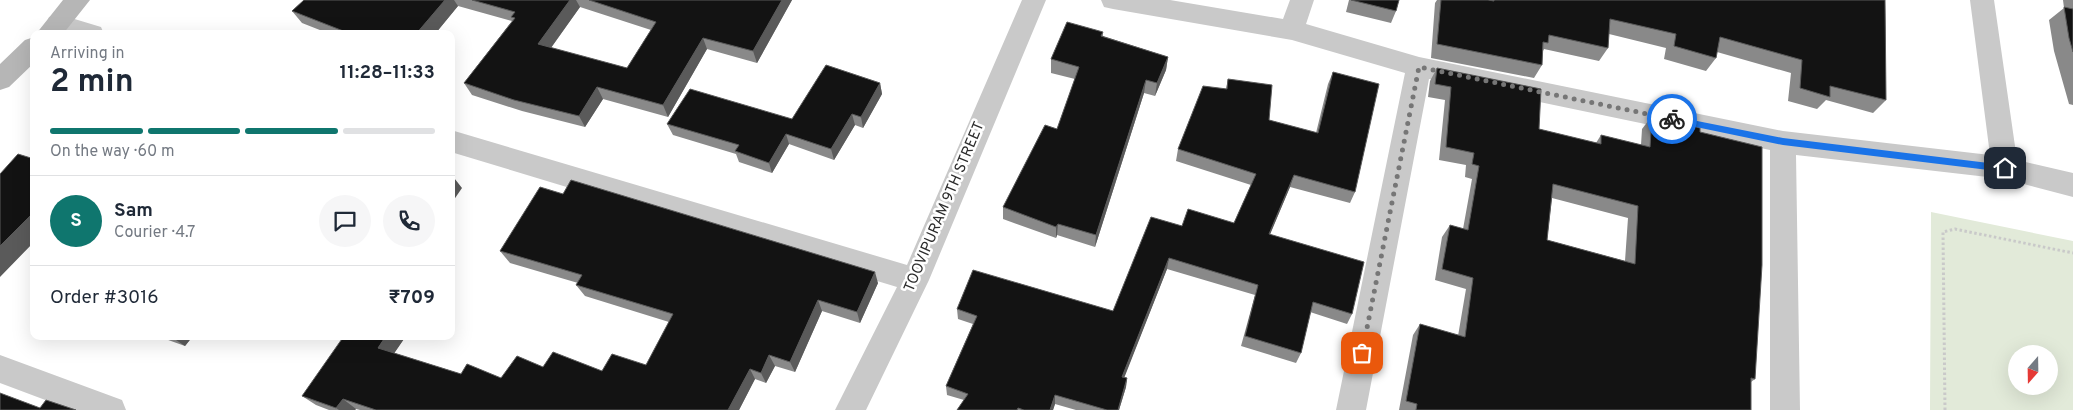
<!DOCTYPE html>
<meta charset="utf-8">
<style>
:root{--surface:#fff;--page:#f6f6f7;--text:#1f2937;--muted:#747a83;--line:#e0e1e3;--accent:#0f766e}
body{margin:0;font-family:Overpass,sans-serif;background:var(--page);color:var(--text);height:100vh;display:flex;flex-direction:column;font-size:19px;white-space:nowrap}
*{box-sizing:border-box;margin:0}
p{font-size:16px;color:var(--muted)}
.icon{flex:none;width:28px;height:28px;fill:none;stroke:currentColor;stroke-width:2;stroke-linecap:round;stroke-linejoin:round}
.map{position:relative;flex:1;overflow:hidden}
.details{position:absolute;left:30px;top:30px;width:425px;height:310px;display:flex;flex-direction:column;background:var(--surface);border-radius:10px;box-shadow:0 5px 20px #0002}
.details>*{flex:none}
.needle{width:32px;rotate:200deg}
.controls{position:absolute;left:2008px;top:345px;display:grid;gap:10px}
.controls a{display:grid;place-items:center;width:50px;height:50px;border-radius:50%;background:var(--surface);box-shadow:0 5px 20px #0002;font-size:25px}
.pin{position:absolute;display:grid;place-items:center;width:42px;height:42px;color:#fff;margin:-21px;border-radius:10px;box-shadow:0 2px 8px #0006}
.courier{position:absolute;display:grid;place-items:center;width:50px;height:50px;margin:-25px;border:4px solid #1a73e8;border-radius:50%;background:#fff;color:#222;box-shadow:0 1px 6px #0007}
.headline em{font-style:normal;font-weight:700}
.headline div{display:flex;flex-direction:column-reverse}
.headline{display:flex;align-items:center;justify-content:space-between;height:85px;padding:0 20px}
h1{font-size:32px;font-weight:700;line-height:38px}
.bar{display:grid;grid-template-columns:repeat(4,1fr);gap:8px 5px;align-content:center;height:60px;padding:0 20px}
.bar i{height:6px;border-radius:4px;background:var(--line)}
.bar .active{background:var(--accent)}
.bar p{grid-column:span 4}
.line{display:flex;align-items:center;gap:12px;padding:0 20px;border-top:1px solid var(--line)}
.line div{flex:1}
.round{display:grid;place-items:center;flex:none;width:52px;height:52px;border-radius:26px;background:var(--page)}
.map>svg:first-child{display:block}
.green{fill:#e2ead9;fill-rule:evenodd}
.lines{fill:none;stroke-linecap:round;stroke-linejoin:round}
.path{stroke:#c9c9c9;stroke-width:3;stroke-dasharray:2.5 2.5;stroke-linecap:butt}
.street{fill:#c9c9c9;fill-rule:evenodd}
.secondary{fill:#b6b6b6;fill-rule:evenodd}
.wall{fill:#898989;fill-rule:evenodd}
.shaded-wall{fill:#5a5a5a}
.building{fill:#131313;stroke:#5a5a5a;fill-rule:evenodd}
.route{fill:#1a73e8}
.done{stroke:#767676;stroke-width:5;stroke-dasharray:0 9}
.labels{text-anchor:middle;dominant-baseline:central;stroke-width:5;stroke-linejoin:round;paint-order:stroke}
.street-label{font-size:15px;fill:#2c2c2c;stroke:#fff}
</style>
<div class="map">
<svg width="2073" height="410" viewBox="0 0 2073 410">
<rect width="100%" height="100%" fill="#fff"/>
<!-- green -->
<path class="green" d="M1931 212 2073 241V410H1930ZM2016 354H2049V386H2016Z"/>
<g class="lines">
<!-- path -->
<path class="path" d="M1945 410 1943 232 1955 229 2073 253"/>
<!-- street -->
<path class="street" d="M1022 0H1046L929 280 866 410H835L897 287 451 152V130L907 265Z
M1101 0H1170L1283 19 1290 0H1314L1306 24 1419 57 1783 131 1990 155 1970 0H1994L2017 160 2073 173V197L2005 179 1796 155 1800 410H1770V150L1429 79 1366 410H1336L1405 73 1292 40 1113 9 1104 7Z
M58 14 101 27 104 34H58L49 31 46 24 49 17Z
M0 355 122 400 126 410H72L0 383Z"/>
<!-- secondary -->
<path class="secondary" d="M63 0H90L63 34H36Z
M34 37V63L9 87 0 90V64L25 40Z"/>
</g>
<!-- wall -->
<path class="wall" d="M304 0H792L757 63 707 49 668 117 603 99 585 127 522 111 472 95 464 83 512 21 458 6 435 34H330L302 23 292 11ZM580 7 651 30 627 68 551 48Z
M1349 0H1399L1396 11 1391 23 1346 12Z
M1437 0H1885L1886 100 1873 113 1826 100 1817 109 1788 101 1791 73 1717 52 1716 58 1706 71 1664 59 1666 48 1609 34 1608 48 1599 61 1544 49 1542 53V65L1534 78 1431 58 1435 3Z
M2063 0H2073V105L2069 104 2054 51 2049 20 2064 8Z
M1103 32V36L1168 57 1166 70 1155 96 1144 93 1095 247 1057 235 1056 238 1003 219V207L1057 129 1075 79 1051 73V59Z
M1437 68 1539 129 1596 143 1601 135 1641 145 1642 129 1652 116 1700 132 1755 379 1751 382V410H1399L1413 335 1420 324 1458 336 1466 289 1435 280 1442 237 1450 225 1463 229 1472 179 1465 177 1466 165 1439 160 1445 100 1428 97 1430 81ZM1552 198 1628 218 1625 261 1547 240Z
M1333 72 1355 192 1350 203 1290 187 1270 234 1352 314 1347 324 1310 312 1301 353 1296 363 1241 346 1255 295 1167 269 1124 377 1127 378 1126 387 1119 410H1076L1055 404 1053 410H957L964 400 947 395 946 386 973 324 958 319 957 309 1113 311 1182 226 1234 223 1251 185 1176 161 1178 149 1226 89 1228 79 1269 120 1316 133 1328 84Z
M880 83 882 94 863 128 855 125 834 160 789 144 772 173 739 162 736 154 673 135 667 124 792 119Z
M500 251 878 283 860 323 822 311 795 372 775 366 766 383 755 379 739 410H360L356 409 355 410H329L316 405 302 396 406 336 394 353 461 374 501 378 543 367 602 371 646 365 669 322 585 296 576 285 578 283 510 263Z
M157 336H193L185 346Z"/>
<!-- shaded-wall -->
<path class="shaded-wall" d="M445 0H454L458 6 435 34H416Z
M570 0H576L580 7 545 56 538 44Z
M782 0H792L757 63 753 51Z
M703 38 707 49 668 117 663 105Z
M1168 57 1166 70 1155 96 1157 83Z
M1146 80 1144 93 1095 247 1096 235Z
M880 83 882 94 863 128 861 117Z
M597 87 603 99 585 127 579 116Z
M852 114 855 125 834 160 831 149Z
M786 134 789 144 772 173 769 163Z
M451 174 462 188 451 204Z
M1294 175 1290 187 1266 244 1269 234Z
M34 212V242L0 277V246Z
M1058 224 1057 235 1056 238V227Z
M1169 258 1167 269 1121 386 1122 377Z
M875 272 878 283 860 323 857 312Z
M818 300 822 311 795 372 790 362Z
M170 336H193L185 346Z
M386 336H406L391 358 378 348Z
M769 355 775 366 766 383 761 373Z
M750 369 755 379 739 410H728Z
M1127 378 1126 387 1119 410H1118Z
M1055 395V404L1053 410H1050Z
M343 399 356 409 355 410H339L336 408Z"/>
<!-- building -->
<path class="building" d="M304 0H445L416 34H351L292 11Z
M472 0H570L538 44 627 68 656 22 589 0H782L753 51 703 38 663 105 597 87 579 116 514 100 464 83 515 18 511 17 515 12Z
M1351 0H1399L1396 11Z
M1441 0H1488L1494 1V0H1885L1886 100 1830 86V97L1800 88 1802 60 1720 37 1716 58 1674 46 1676 34 1610 19 1608 48 1549 35 1548 43 1543 42 1542 65 1437 44Z
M2064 7 2073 9V52L2069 38Z
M1067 22 1103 32 1101 36 1168 57 1157 83 1146 80 1096 235 1058 224 1056 227 1003 207 1045 125 1057 129 1079 67 1051 59Z
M826 65 880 83 861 117 852 114 831 149 786 134 769 163 735 151 739 145 667 124 690 89 792 119Z
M1437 68 1541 89 1539 129 1601 144V135L1650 147 1652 116 1700 128V132L1762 147V265L1755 379 1751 378V410H1416L1417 404 1406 401 1420 324 1465 337 1473 278 1442 269 1450 225 1468 230 1479 166 1472 164 1474 153 1446 147 1451 87 1435 84ZM1553 184 1638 206 1635 264 1547 240Z
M1333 72 1379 84 1355 192 1294 175 1269 234 1364 262 1352 314 1313 302 1301 353 1245 336 1258 285 1169 258 1122 377 1127 378 1118 410H1107L1055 395 1050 410H1024L1018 408 1017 410H957L968 394 946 386 977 316 957 309 973 270 1113 311 1151 217 1182 226 1188 209 1234 223 1256 174 1178 149 1203 86 1227 89 1228 79 1272 85 1269 120 1318 133Z
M18 154 34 159V212L0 246V174Z
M571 180 875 272 857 312 818 300 790 362 769 355 761 373 750 369 728 410H376L343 399 336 408 302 396 344 336H386L378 348 461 374 467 364 501 378 517 356 543 367 553 352 602 371 612 354 646 365 673 314 576 285 582 275 500 251 540 187 563 194Z
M0 393 40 408 46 400 76 410H0Z"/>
<!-- route -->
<path class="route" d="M1672 116 1783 138 2005 165 2009 168 2005 172 1783 145 1672 122 1668 119Z"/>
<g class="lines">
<!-- done -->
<path class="done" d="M1362 353 1419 67 1672 119"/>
</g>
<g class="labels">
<!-- street labels -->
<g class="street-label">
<text transform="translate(945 207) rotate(-67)">TOOVIPURAM 9TH STREET</text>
</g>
</g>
</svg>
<div class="controls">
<a><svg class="needle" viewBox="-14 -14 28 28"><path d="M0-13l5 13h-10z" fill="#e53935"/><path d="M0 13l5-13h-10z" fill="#747a83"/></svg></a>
</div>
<div class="pin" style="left:1362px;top:353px;background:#ea580c"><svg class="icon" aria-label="bag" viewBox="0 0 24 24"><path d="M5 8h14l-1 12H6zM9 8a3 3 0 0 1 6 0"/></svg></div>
<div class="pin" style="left:2005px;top:168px;background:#1f2937"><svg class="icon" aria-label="home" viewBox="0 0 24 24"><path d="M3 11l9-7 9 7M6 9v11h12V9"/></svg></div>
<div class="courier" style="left:1672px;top:119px"><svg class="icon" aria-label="bike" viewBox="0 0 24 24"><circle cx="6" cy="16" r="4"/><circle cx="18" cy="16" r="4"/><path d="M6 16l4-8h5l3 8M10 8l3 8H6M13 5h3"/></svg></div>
<section class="details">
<div class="headline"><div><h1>2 min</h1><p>Arriving in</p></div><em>11:28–11:33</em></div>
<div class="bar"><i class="active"></i><i class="active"></i><i class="active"></i><i></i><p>On the way · 60 m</p></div>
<div class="line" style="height:90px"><b class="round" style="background:var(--accent);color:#fff">S</b><div><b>Sam</b><p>Courier · 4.7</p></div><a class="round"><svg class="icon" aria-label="chat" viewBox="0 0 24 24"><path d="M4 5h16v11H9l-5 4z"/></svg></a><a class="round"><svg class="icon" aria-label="phone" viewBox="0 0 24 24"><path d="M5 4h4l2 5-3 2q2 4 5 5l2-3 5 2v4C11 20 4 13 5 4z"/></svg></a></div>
<div class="line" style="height:65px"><div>Order #3016</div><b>₹709</b></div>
</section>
</div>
